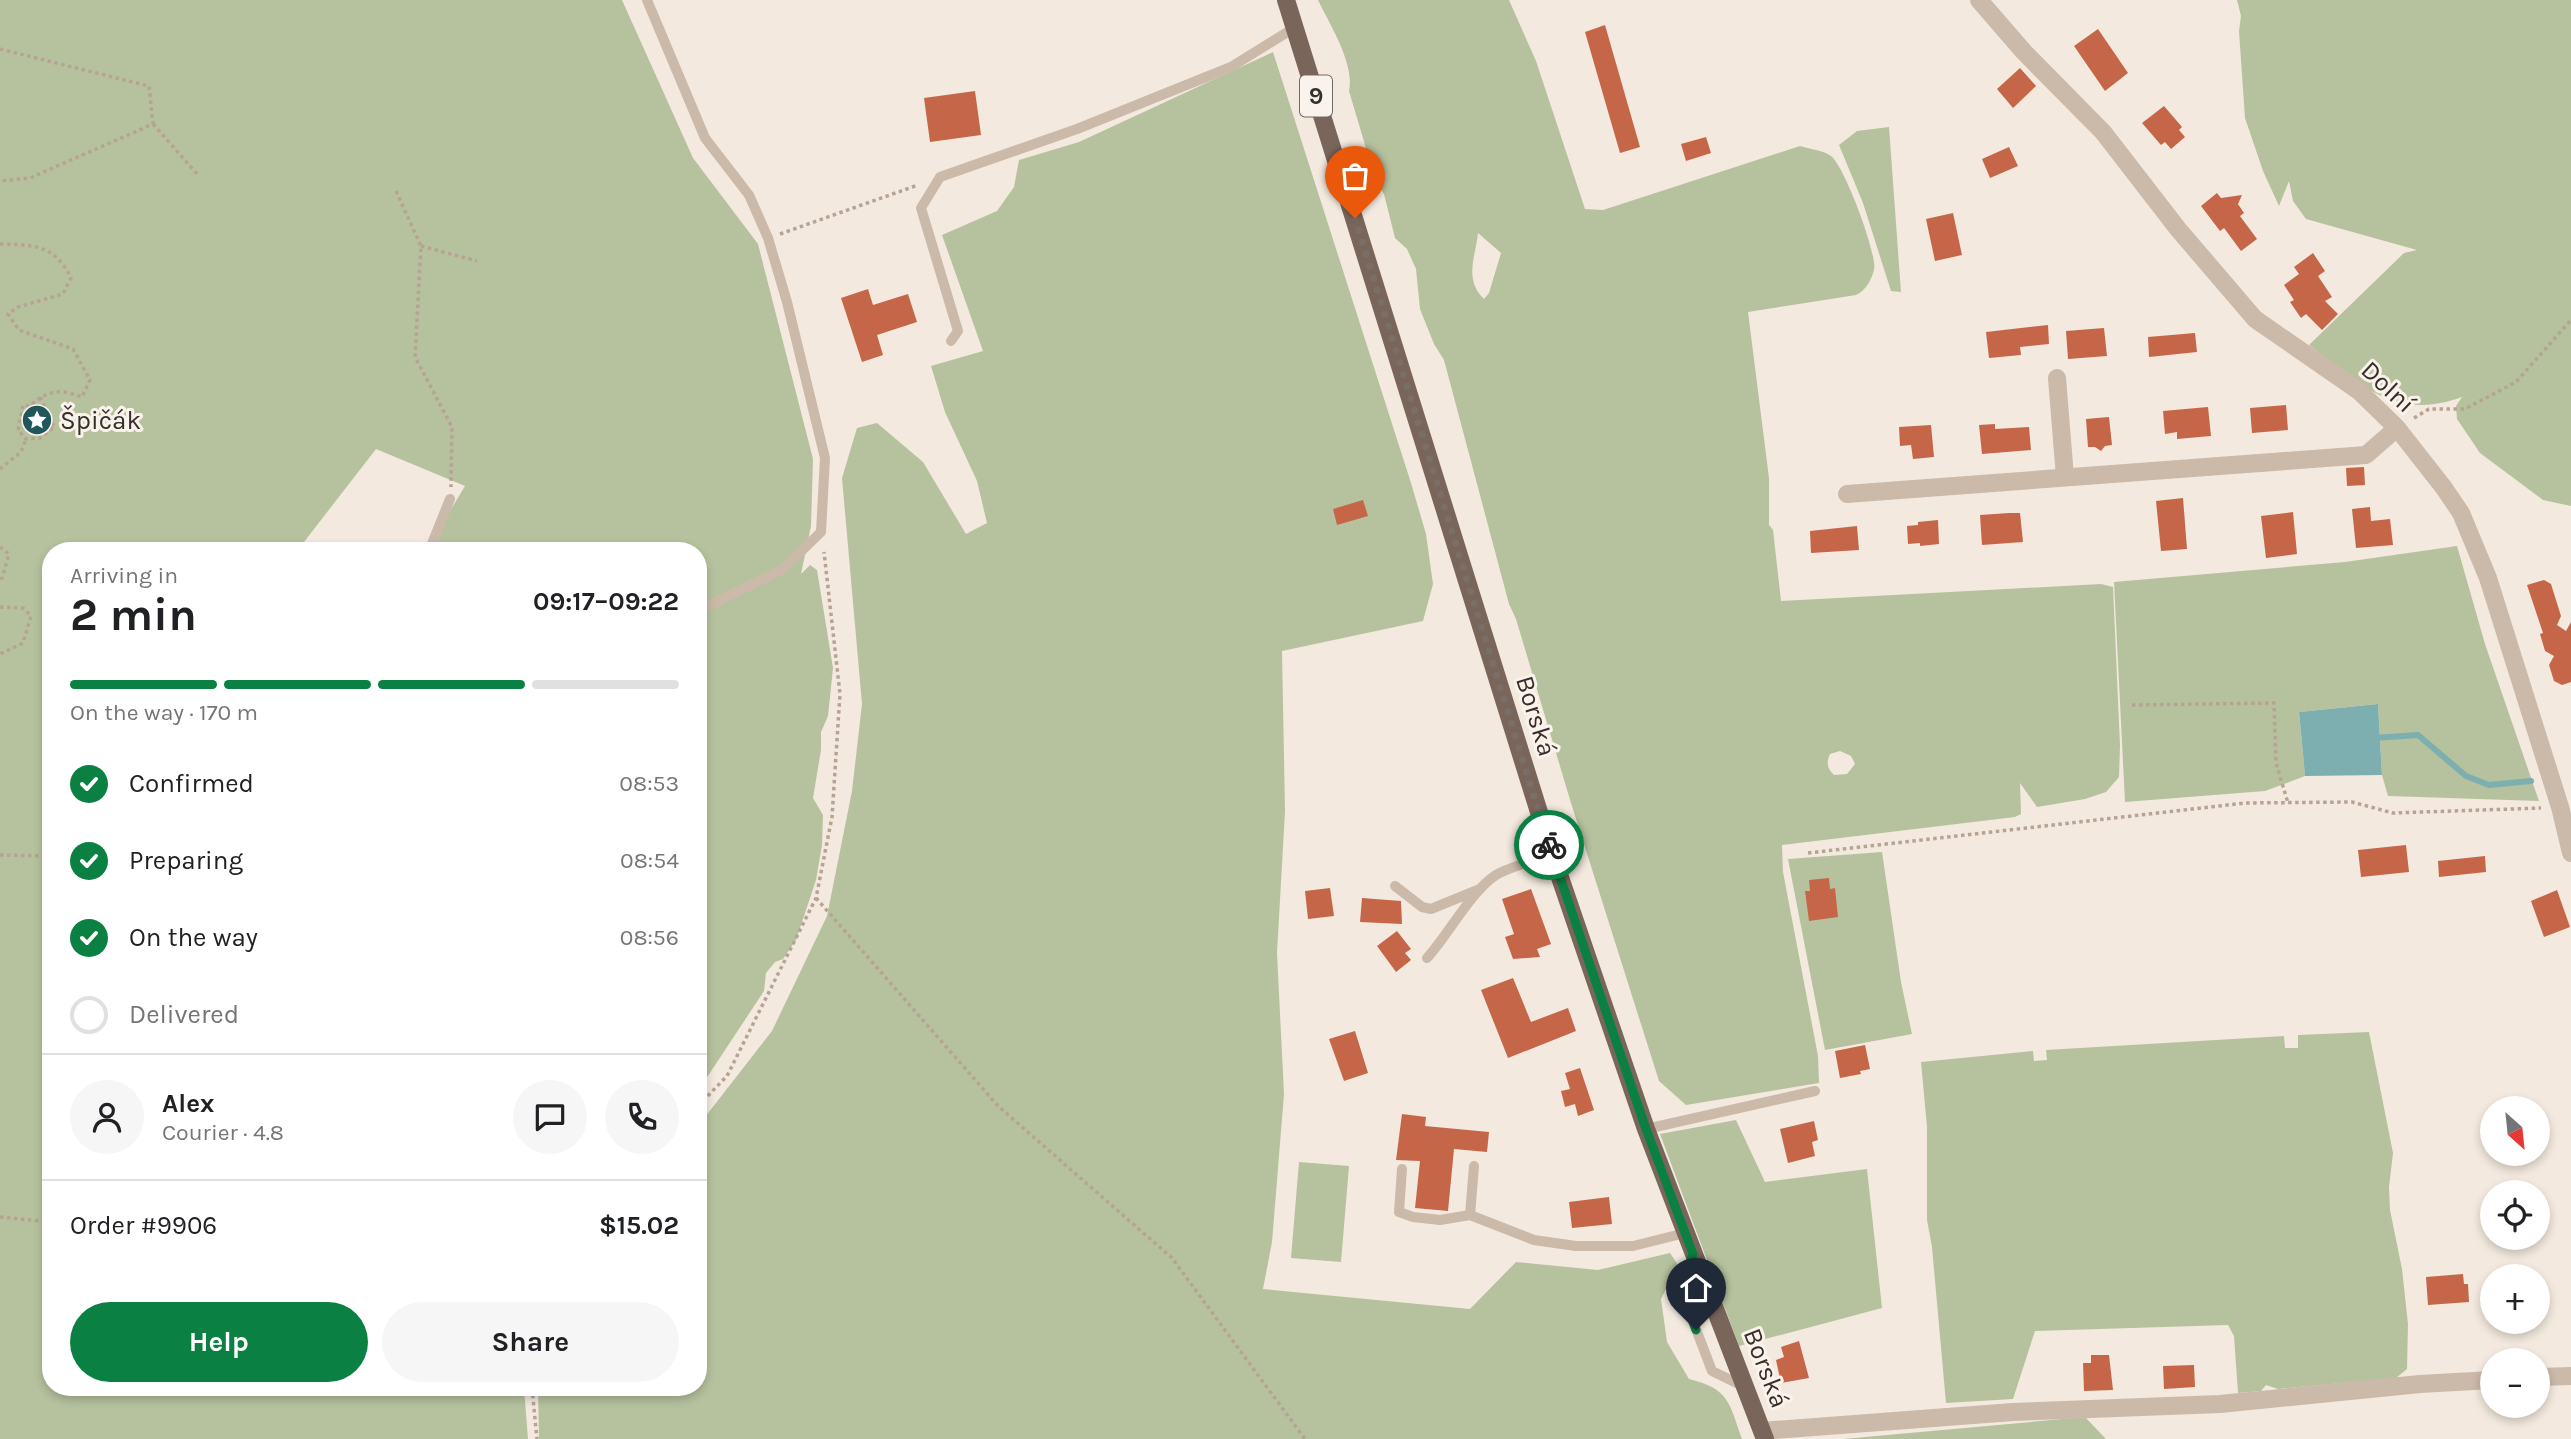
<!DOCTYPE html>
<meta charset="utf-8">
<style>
:root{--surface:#fff;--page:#f6f6f6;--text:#202124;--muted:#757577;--line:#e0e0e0;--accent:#0b8043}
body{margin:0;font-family:Karla,sans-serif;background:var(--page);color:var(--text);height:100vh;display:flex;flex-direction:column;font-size:26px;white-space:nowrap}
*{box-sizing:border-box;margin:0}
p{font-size:23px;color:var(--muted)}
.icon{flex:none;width:38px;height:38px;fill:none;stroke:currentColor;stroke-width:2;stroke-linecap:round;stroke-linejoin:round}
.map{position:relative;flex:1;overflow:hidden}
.details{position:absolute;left:42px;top:542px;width:665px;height:854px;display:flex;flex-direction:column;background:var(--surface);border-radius:28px;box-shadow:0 4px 10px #0003}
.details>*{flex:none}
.needle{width:46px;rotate:153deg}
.controls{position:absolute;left:2480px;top:1096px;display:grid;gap:14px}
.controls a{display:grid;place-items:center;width:70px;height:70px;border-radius:50%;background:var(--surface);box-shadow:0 4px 10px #0003;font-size:35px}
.pin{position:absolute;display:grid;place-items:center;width:60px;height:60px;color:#fff;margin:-72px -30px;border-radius:50% 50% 50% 0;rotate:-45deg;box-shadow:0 0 7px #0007}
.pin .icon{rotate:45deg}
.courier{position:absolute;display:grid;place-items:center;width:70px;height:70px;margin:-35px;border:5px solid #0b8043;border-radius:50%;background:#fff;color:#222;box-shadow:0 2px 9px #0007}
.overview em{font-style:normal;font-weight:700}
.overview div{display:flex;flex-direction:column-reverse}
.overview{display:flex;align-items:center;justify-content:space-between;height:119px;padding:0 28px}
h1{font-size:46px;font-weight:700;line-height:52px}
.bar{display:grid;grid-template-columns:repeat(4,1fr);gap:10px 7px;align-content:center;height:84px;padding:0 28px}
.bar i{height:9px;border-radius:5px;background:var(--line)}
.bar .on{background:var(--accent)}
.bar p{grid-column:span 4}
.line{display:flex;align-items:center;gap:18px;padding:0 28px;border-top:2px solid var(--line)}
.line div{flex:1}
.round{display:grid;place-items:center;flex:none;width:74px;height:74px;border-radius:37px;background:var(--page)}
ol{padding:0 28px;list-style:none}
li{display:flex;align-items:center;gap:21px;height:77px}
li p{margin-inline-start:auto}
li .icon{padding:7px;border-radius:50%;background:var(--accent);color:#fff;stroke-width:4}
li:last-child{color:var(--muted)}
li i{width:38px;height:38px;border:4px solid var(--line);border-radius:50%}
.action{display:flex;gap:14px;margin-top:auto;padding:14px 28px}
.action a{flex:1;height:80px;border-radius:42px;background:var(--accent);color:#fff;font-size:28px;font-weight:700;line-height:80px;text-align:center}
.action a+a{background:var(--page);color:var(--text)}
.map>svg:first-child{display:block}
.green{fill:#b6c29e;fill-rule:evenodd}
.water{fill:#7dafb0}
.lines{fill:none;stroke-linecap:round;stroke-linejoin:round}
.stream{stroke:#7dafb0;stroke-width:6}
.building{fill:#c66649}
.path{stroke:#b7a394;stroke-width:3.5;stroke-dasharray:3.5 3.5;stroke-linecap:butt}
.service{stroke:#cbb9aa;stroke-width:10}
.minor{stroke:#cbb9aa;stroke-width:18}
.primary{stroke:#7a655b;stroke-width:18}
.done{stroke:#7a6f68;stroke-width:7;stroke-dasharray:0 12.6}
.route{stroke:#0b8043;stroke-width:9}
.labels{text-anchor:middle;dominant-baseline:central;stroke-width:6;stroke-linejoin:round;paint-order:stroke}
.shield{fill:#faf3eb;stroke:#736963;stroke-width:2}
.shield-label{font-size:24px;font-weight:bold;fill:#392e29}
.street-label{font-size:26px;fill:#392e29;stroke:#faf3eb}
.poi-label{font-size:26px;fill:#392e29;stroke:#faf3eb;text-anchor:start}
</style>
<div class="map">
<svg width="2571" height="1439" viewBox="0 0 2571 1439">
<rect width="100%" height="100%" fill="#f3e9de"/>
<!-- green -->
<path class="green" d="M0 0H622L693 158 758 244 813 459 811 526 801 574 810 565 817 570 833 668 828 716 821 732V750L813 798 823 815 822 845 816 880 796 940 783 959 775 962 766 973 764 991 698 1091V551H426L465 486 376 449 297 551H51V1388H524L528 1439H0Z
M1318 0H1509L1536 61 1585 209 1603 210 1800 146C1809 149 1823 150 1831 156 1844 165 1878 255 1874 270 1871 281 1866 290 1856 295L1748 312 1769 478V525L1773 530 1781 601 2101 584 2113 587 2120 745 2119 777 2106 792 2085 799 2037 807 2020 783 2021 814 2015 817 1782 845 1783 872 1818 1056 1819 1083 1686 1105 1659 1081 1571 803 1516 619 1509 604 1444 360 1434 344 1420 309 1416 269 1407 249 1395 238 1384 194 1376 182 1349 91C1355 64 1330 25 1318 0ZM1478 233 1501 253 1489 293 1484 299C1464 279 1475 259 1478 233ZM1840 751 1851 756 1855 764 1847 774 1834 775C1827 768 1826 763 1830 754Z
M2237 0H2571V506L2543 500 2480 453 2457 419 2456 406 2462 397C2394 422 2359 383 2309 345L2404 253 2417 250 2306 219 2293 201 2289 181 2279 206 2263 171 2245 118 2239 31 2241 16Z
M1273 52 1411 483 1426 534 1433 584 1423 621 1282 651 1285 811 1277 953 1284 1094 1272 1242 1263 1289 1470 1309 1516 1262 1598 1270 1670 1253 1678 1265 1661 1299 1667 1342 1689 1379C1730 1389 1729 1403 1742 1439H539L538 1388H698V1126L772 1031 827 916 852 791 862 704 842 478 857 428 877 423 923 462 966 534 987 523 977 481 945 412 931 366 983 351 942 235 997 211 1014 187 1019 160 1079 142Z
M1889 127 1901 292 1891 291 1863 203 1839 145 1857 131Z
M2457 546 2485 644 2539 801 2388 796 2382 775 2378 704 2299 712 2305 776 2265 791 2125 802 2114 582 2345 562Z
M1882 852 1901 982 1912 1034 1825 1050 1788 859Z
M2369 1032 2393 1153 2389 1187 2390 1210 2402 1269 2408 1324 2407 1369 2396 1378 2278 1389 2266 1385 2261 1391 2238 1393 2234 1336 2228 1325 2035 1331 2013 1399 1946 1403 1932 1247 1927 1220V1127L1921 1062 2033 1051 2034 1061 2047 1060 2046 1050 2284 1036 2285 1048H2298V1035Z
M1736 1120 1765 1182 1867 1169 1882 1308 1739 1346 1660 1134Z
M1299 1162 1349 1166 1341 1262 1291 1258Z
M2085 1417 2106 1439H1843Z"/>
<!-- water -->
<path class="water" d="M2378 704 2382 775 2305 776 2299 712Z"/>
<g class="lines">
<!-- stream -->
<path class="stream" d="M2374 738 2418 735 2466 776 2489 785 2531 781"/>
</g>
<!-- building -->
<path class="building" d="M1605 25 1640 147 1620 153 1585 32Z
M2098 29 2128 73 2105 91 2074 46Z
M2020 68 2036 86 2013 108 1997 89Z
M975 91 981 135 930 142 924 98Z
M2164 106 2182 127 2179 130 2185 137 2171 149 2165 142 2161 145 2142 123Z
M1706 137 1711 153 1686 161 1681 144Z
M2009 147 2018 166 1990 178 1982 159Z
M2217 193 2221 198 2242 195 2238 204 2244 213 2240 216 2257 239 2241 251 2224 228 2220 231 2201 206Z
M1953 213 1962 255 1935 261 1926 219Z
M2313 253 2325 271 2318 276 2332 297 2325 301 2338 314 2322 330 2306 314 2301 318 2290 302 2294 300 2284 285 2299 274 2294 267Z
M868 289 873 305 908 294 917 322 877 335 883 355 862 362 841 298Z
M2048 325 2049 344 2020 347 2021 355 1989 358 1986 332Z
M2104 328 2107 356 2068 359 2066 331Z
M2195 333 2197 352 2149 357 2148 337Z
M2286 405 2288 430 2252 433 2250 408Z
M2208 407 2211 436 2177 439V432L2165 434 2163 411Z
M2109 417 2112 445 2105 446 2101 451 2095 447H2088L2086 419Z
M1995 424V429L2029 427 2031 450 1982 454 1979 425Z
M1931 425 1934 457 1913 459 1911 445 1900 446 1899 427Z
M2364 467 2365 485 2347 486 2346 468Z
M2183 498 2187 549 2161 551 2156 501Z
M1363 500 1368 516 1337 525 1333 509Z
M2370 507 2371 521 2390 519 2393 545 2356 548 2352 509Z
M2293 512 2297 554 2266 558 2261 516Z
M2009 513H2020L2023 542 1982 545 1980 515Z
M1938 520 1939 544 1920 546V543L1908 544 1907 526 1918 525V522Z
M1857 526 1859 550 1811 553 1810 531Z
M2544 580 2551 584 2561 616 2557 625 2566 631 2571 622V682L2562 685 2554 681 2549 665 2554 656 2545 651 2540 634 2543 633 2527 585Z
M2406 845 2409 872 2361 877 2358 850Z
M2485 856 2486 872 2439 877 2438 861Z
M1829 878 1830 889 1835 888 1838 917 1809 921 1805 891H1810L1809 880Z
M1330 888 1334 916 1308 919 1305 891Z
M1531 889 1551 944 1537 949 1540 957 1513 959 1505 937 1514 934 1502 899Z
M2557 890 2570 927 2544 937 2531 901Z
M1362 898 1401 901 1402 924 1360 922Z
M1397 931 1411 949 1405 953 1411 960 1396 972 1377 946Z
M1513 978 1531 1022 1568 1008 1576 1031 1508 1058 1481 990Z
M1355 1031 1368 1073 1344 1081 1329 1039Z
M1865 1045 1870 1069 1860 1071 1861 1074 1840 1078 1835 1051Z
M1580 1068 1594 1110 1578 1116 1575 1104 1565 1107 1561 1091 1570 1089 1565 1073Z
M1402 1114 1426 1117 1425 1126 1489 1132 1487 1152 1454 1149 1448 1211 1415 1208 1420 1161 1396 1160Z
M1814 1121 1818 1140 1812 1142 1815 1156 1788 1163 1780 1129Z
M1609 1197 1612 1224 1572 1228 1569 1202Z
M2463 1274 2464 1284H2468L2469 1302 2428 1305 2426 1277Z
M1799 1341 1809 1378 1781 1383 1776 1360 1784 1357 1781 1347Z
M2091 1355H2109L2113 1390 2084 1391 2083 1363H2091Z
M2194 1365 2195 1387 2164 1389 2163 1366Z"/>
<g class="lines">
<!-- path -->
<path class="path" d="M0 49 149 86 153 124 30 178 0 181
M153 124 198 175
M396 191 421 246 415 357 452 427 451 487
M780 234 918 185
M0 244C34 245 54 244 71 278L63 294 18 307 8 314 19 330 73 349 90 380 82 397C60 389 49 389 30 406L23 405 18 430 26 439 40 438 54 427 40 397
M421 246 477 261
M31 406 39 409 38 423 54 427
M2414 418 2429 409H2465L2516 382 2571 320
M0 469 21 452 26 439
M0 547 9 554 2 578 0 579
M0 607 23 608 31 616 23 643 0 654
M2132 705 2274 703 2276 763 2288 803
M1808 853 2245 803 2352 802 2393 813 2541 808
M0 855 51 856
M816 898 998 1106 1172 1258 1305 1439
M698 1106 727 1076 816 898 832 817 840 694 824 552
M0 1217 51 1222
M532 1388 537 1439"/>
<!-- service -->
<path class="service" d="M647 0 705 138 749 195 768 238 787 302 825 458 821 532 783 569 698 611
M951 341 958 331 921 208 940 177 1077 129 1231 67 1294 28
M429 551 450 499
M1395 886 1422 907 1431 909 1480 889
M1427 958C1448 935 1472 890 1496 875 1509 867 1536 860 1552 854
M1646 1129 1815 1091
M1402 1169 1399 1212 1413 1217 1440 1220 1470 1215 1534 1240 1576 1246H1633L1685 1233
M1470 1215 1474 1166
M1693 1254 1681 1290 1712 1371 1745 1387"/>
<!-- minor -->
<path class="minor" d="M1979 0 2024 52 2103 132 2178 229 2255 319 2359 391 2397 428 2444 488 2461 513 2488 578 2560 807 2571 853
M2057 378 2065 477
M1847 494 2366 455 2397 428
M2538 1377 2571 1376
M1762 1431 2013 1412 2220 1404 2420 1384 2492 1380"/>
<!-- primary -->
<path class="primary" d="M1286 0 1552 854 1646 1129 1765 1439"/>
</g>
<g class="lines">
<!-- done -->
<path class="done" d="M1355 218 1549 845"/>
<!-- route -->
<path class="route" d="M1549 845 1646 1129 1693 1254 1681 1290 1696 1330"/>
</g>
<!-- icons -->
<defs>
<g id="sight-disc" transform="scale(1.575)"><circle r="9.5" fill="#1f575a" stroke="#faf3eb"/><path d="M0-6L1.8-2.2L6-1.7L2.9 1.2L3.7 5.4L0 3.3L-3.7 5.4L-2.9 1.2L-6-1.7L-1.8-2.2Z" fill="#fff"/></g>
</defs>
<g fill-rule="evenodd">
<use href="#sight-disc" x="37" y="420"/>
</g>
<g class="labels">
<!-- shield labels -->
<rect class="shield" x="1300" y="75.5" width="32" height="41" rx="5"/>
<g class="shield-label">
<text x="1316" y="96">9</text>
</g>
<!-- street labels -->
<g class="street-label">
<text transform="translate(2388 387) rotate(43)">Dolní</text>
<text transform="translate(1536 716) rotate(73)">Borská</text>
<text transform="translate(1766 1368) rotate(69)">Borská</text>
</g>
<!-- poi labels -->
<g class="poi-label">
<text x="60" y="420">Špičák</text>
</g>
</g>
</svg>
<div class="controls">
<a><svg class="needle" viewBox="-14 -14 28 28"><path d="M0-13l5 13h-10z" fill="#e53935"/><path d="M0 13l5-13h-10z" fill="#757577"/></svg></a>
<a><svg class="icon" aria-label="locate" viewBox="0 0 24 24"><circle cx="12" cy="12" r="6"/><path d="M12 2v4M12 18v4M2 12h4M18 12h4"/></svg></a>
<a>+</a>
<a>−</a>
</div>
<div class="pin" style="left:1355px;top:218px;background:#ea580c"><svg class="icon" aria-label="bag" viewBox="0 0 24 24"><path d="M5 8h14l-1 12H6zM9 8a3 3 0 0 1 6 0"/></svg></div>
<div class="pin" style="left:1696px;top:1330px;background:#1f2937"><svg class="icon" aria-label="home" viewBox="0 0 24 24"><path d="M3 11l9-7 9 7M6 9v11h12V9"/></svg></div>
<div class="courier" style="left:1549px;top:845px"><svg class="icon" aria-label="bike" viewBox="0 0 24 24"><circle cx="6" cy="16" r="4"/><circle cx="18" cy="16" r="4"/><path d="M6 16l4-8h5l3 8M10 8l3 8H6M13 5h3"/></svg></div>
<section class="details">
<div class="overview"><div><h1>2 min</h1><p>Arriving in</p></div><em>09:17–09:22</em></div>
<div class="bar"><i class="on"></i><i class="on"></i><i class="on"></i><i></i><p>On the way · 170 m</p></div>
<ol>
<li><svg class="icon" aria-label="check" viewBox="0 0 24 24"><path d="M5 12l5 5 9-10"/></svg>Confirmed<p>08:53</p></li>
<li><svg class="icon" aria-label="check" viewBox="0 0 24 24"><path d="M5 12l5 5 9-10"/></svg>Preparing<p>08:54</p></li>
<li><svg class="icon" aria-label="check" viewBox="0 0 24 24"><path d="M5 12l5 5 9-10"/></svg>On the way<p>08:56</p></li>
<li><i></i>Delivered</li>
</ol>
<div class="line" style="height:126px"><a class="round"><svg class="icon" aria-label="person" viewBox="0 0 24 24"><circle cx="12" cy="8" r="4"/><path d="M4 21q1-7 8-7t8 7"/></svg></a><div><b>Alex</b><p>Courier · 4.8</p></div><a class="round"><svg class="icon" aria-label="chat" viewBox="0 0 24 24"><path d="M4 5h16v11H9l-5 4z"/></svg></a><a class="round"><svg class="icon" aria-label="phone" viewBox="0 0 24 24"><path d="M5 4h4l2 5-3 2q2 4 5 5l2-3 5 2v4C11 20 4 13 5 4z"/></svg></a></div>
<div class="line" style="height:91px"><div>Order #9906</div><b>$15.02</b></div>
<div class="action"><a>Help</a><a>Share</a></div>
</section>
</div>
